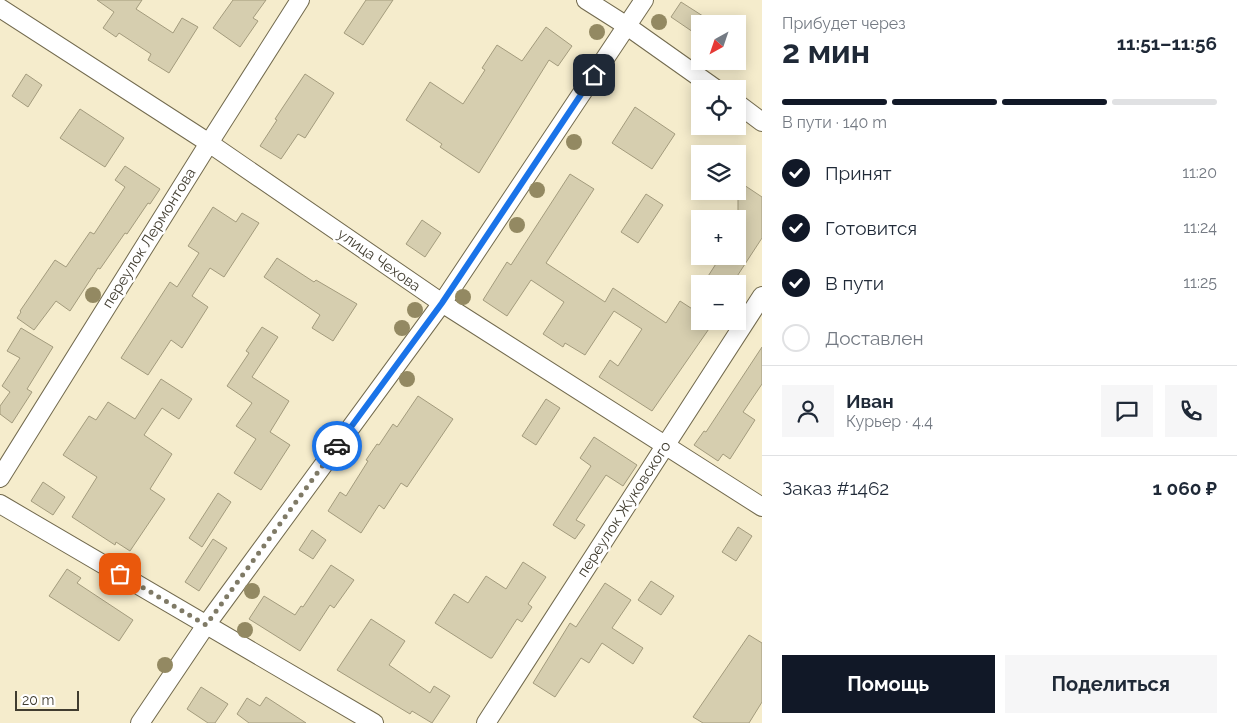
<!DOCTYPE html>
<html lang="ru">
<meta charset="utf-8">
<style>
:root{--surface:#fff;--page:#f6f6f7;--text:#1f2937;--muted:#747a83;--line:#e0e1e3;--accent:#111827}
body{margin:0;font-family:Raleway,sans-serif;background:var(--page);color:var(--text);height:100vh;display:flex;flex-direction:column;font-size:19px;white-space:nowrap}
*{box-sizing:border-box;margin:0}
p{font-size:16px;color:var(--muted)}
.icon{flex:none;width:28px;height:28px;fill:none;stroke:currentColor;stroke-width:2;stroke-linecap:round;stroke-linejoin:round}
.map{position:relative;flex:1;overflow:hidden}
.sheet{display:flex;flex-direction:column;background:var(--surface);width:475px}
.sheet>*{flex:none}
.needle{width:32px;rotate:220deg}
.buttons{position:absolute;left:691px;top:15px;display:grid;gap:10px}
.buttons a{display:grid;place-items:center;width:55px;height:55px;border-radius:0px;background:var(--surface);box-shadow:0 2px 12px #0003;font-size:25px}
.scale{position:absolute;left:15px;bottom:12px;width:64px;box-sizing:border-box;padding-left:5px;border:2px solid #403c2f;border-top:0;font-size:14px;line-height:18px;white-space:nowrap;color:#403c2f;-webkit-text-stroke:4px #fff;paint-order:stroke}
.pin{position:absolute;display:grid;place-items:center;width:42px;height:42px;color:#fff;margin:-21px;border-radius:10px;box-shadow:0 2px 8px #0006}
.courier{position:absolute;display:grid;place-items:center;width:50px;height:50px;margin:-25px;border:4px solid #1a73e8;border-radius:50%;background:#fff;color:#222;box-shadow:0 1px 6px #0007}
.overview em{font-style:normal;font-weight:700}
.overview div{display:flex;flex-direction:column-reverse}
.overview{display:flex;align-items:center;justify-content:space-between;height:85px;padding:0 20px}
h1{font-size:32px;font-weight:700;line-height:38px}
.bar{display:grid;grid-template-columns:repeat(4,1fr);gap:8px 5px;align-content:center;height:60px;padding:0 20px}
.bar i{height:6px;border-radius:4px;background:var(--line)}
.bar .active{background:var(--accent)}
.bar p{grid-column:span 4}
.line{display:flex;align-items:center;gap:12px;padding:0 20px;border-top:1px solid var(--line)}
.line div{flex:1}
.round{display:grid;place-items:center;flex:none;width:52px;height:52px;border-radius:0px;background:var(--page)}
ol{padding:0 20px;list-style:none}
li{display:flex;align-items:center;gap:15px;height:55px}
li p{margin-inline-start:auto}
li .icon{padding:5px;border-radius:50%;background:var(--accent);color:#fff;stroke-width:4}
li:last-child{color:var(--muted)}
li i{width:28px;height:28px;border:2px solid var(--line);border-radius:50%}
.primary-button{display:flex;gap:10px;margin-top:auto;padding:10px 20px}
.primary-button a{flex:1;height:58px;border-radius:0px;background:var(--accent);color:#fff;font-size:20px;font-weight:700;line-height:58px;text-align:center}
.primary-button a+a{background:var(--page);color:var(--text)}
main{display:flex;flex:1;min-height:0}
.map>svg:first-child{display:block}
.building{fill:#d6ceaf;stroke:#a39b7d}
.lines{fill:none;stroke-linecap:round;stroke-linejoin:round}
.minor-casing{stroke:#726a4e;stroke-width:20}
.minor{stroke:#fff;stroke-width:18}
.tree{fill:#938962}
.done{stroke:#7f7a66;stroke-width:5;stroke-dasharray:0 9}
.route{stroke:#1a73e8;stroke-width:6}
.labels{text-anchor:middle;dominant-baseline:central;stroke-width:5;stroke-linejoin:round;paint-order:stroke}
.street-label{font-size:15px;fill:#403c2f;stroke:#fff}
</style>
<main>
<div class="map">
<svg width="762" height="723" viewBox="0 0 762 723">
<rect width="100%" height="100%" fill="#f5eccc"/>
<!-- building -->
<path class="building" d="M97 0H142L136 9 173 33 182 18 198 27 169 73 148 60 151 54 119 33 116 37 103 28 114 12Z
M233 0H266L253 18 258 21 240 47 213 28Z
M366 0H393L363 45 344 33Z
M681 2 706 18 702 24H700V28L696 34 671 17Z
M546 27 572 46 558 66 549 60 479 173 440 147 442 144 406 120 430 82 463 104 485 70 482 68 497 45 522 61Z
M26 74 42 85 28 107 12 96Z
M305 74 334 93 305 138 298 134 281 159 260 146 277 120 275 119Z
M635 107 675 134 652 169 612 143Z
M80 109 124 138 105 167 60 138Z
M125 166 160 189 150 204 148 203 127 234 125 233 100 269 98 268 70 311 56 301 34 330 17 318 21 312 20 311 55 260 66 267 90 232 94 234 125 187 115 180Z
M570 174 594 189 546 263 605 302 613 288 666 323 680 301 700 314V321H711L713 323 652 411 599 377 610 360 618 366 642 329 614 311 585 355 565 343 563 347 543 334 564 302 531 280 507 316 483 300 507 262 511 265Z
M738 181 762 197V238L732 284H703L721 256H738Z
M646 194 663 205 638 243 621 232Z
M213 207 236 222 242 213 259 223 224 277 210 268 192 296 208 307 182 348 171 340 148 375 121 358 170 282 177 287 199 253 188 246Z
M422 220 441 233 425 257 406 244Z
M277 258 314 282 316 280 357 304 333 341 312 328 320 315 264 277Z
M262 327 278 337 252 377 289 401 270 432 290 445 261 490 234 473 256 439 236 426 252 403 227 386 249 353 246 351Z
M21 328 53 347 27 389 32 392 12 423 0 414V406L10 392 2 386 20 358 7 351Z
M762 347V384L743 412 755 420 730 459 723 454 718 461 694 445 704 431 706 432Z
M161 379 192 399 179 419 162 408 144 435 172 454 150 489 165 499 130 551 116 542 115 545 72 517 97 477 63 455 89 416 96 420 108 402 135 419Z
M418 396 453 419 407 487 401 483 384 509 379 505 361 533 328 511 340 492 346 496 368 461 366 460 377 444 379 445 393 424 397 427Z
M546 399 560 408 536 445 522 436Z
M594 437 637 465 623 486 606 475 576 520 585 525 575 539 553 525 591 466 580 458Z
M43 482 65 497 53 515 31 501Z
M218 493 231 502 202 547 189 538Z
M738 527 752 536 736 561 722 552Z
M312 530 326 540 313 559 299 550Z
M213 539 227 548 199 591 185 582Z
M523 562 546 577 528 604 532 607 522 622 517 619 492 658H490L435 623 454 594 468 603 486 576 506 589Z
M331 565 354 580 334 608 330 605 300 651 249 619 264 596 295 615 301 606 303 607Z
M67 569 81 578 77 583 133 620 119 641 49 596Z
M651 581 674 596 661 615 638 600Z
M605 583 631 600 612 628 643 648 633 664 602 643 589 663 581 658 555 697 533 683 570 623 576 627Z
M371 619 405 641 389 665 430 693 434 686 450 696 432 723 412 711 410 714 337 670Z
M749 635 762 643V702L749 723H703L693 717Z
M201 687 228 704 215 723H208L187 709Z
M266 697 306 723H249L237 714 247 698 260 706Z"/>
<g class="lines">
<!-- minor casing -->
<g class="minor-casing">
<path id="minor" d="M586 0 627 26 716 89
M0 8 209 143 442 303 762 507
M738 104 762 122
M0 478 209 143 300 0
M0 504 374 723
M140 723 206 625 442 303 644 0
M486 723 762 296"/>
</g>
<!-- minor -->
<use href="#minor" class="minor"/>
</g>
<!-- trees -->
<g class="tree">
<circle cx="659" cy="22" r="8"/>
<circle cx="597" cy="32" r="8"/>
<circle cx="574" cy="142" r="8"/>
<circle cx="537" cy="190" r="8"/>
<circle cx="517" cy="225" r="8"/>
<circle cx="93" cy="295" r="8"/>
<circle cx="463" cy="297" r="8"/>
<circle cx="415" cy="310" r="8"/>
<circle cx="402" cy="328" r="8"/>
<circle cx="407" cy="379" r="8"/>
<circle cx="329" cy="431" r="8"/>
<circle cx="252" cy="591" r="8"/>
<circle cx="245" cy="630" r="8"/>
<circle cx="165" cy="665" r="8"/>
</g>
<g class="lines">
<!-- done -->
<path class="done" d="M120 574 206 625 337 446"/>
<!-- route -->
<path class="route" d="M337 446 442 303 594 75"/>
</g>
<g class="labels">
<!-- street labels -->
<g class="street-label">
<text transform="translate(149 238) rotate(-58)">переулок Лермонтова</text>
<text transform="translate(379 260) rotate(35)">улица Чехова</text>
<text transform="translate(624 509) rotate(-57)">переулок Жуковского</text>
</g>
</g>
</svg>
<div class="buttons">
<a><svg class="needle" viewBox="-14 -14 28 28"><path d="M0-13l5 13h-10z" fill="#e53935"/><path d="M0 13l5-13h-10z" fill="#747a83"/></svg></a>
<a><svg class="icon" aria-label="locate" viewBox="0 0 24 24"><circle cx="12" cy="12" r="6"/><path d="M12 2v4M12 18v4M2 12h4M18 12h4"/></svg></a>
<a><svg class="icon" aria-label="layers" viewBox="0 0 24 24"><path d="M12 4l9 5-9 5-9-5zM3 14l9 5 9-5"/></svg></a>
<a>+</a>
<a>−</a>
</div>
<div class="scale">20 m</div>
<div class="pin" style="left:120px;top:574px;background:#ea580c"><svg class="icon" aria-label="bag" viewBox="0 0 24 24"><path d="M5 8h14l-1 12H6zM9 8a3 3 0 0 1 6 0"/></svg></div>
<div class="pin" style="left:594px;top:75px;background:#1f2937"><svg class="icon" aria-label="home" viewBox="0 0 24 24"><path d="M3 11l9-7 9 7M6 9v11h12V9"/></svg></div>
<div class="courier" style="left:337px;top:446px"><svg class="icon" aria-label="car" viewBox="0 0 24 24"><path d="M5 17H2v-5l4-1 3-4h7l3 4 3 1v5h-3M9 17h6M6 11h13"/><circle cx="7" cy="17" r="2"/><circle cx="17" cy="17" r="2"/></svg></div>
</div>
<section class="sheet">
<div class="overview"><div><h1>2 мин</h1><p>Прибудет через</p></div><em>11:51–11:56</em></div>
<div class="bar"><i class="active"></i><i class="active"></i><i class="active"></i><i></i><p>В пути · 140 m</p></div>
<ol>
<li><svg class="icon" aria-label="check" viewBox="0 0 24 24"><path d="M5 12l5 5 9-10"/></svg>Принят<p>11:20</p></li>
<li><svg class="icon" aria-label="check" viewBox="0 0 24 24"><path d="M5 12l5 5 9-10"/></svg>Готовится<p>11:24</p></li>
<li><svg class="icon" aria-label="check" viewBox="0 0 24 24"><path d="M5 12l5 5 9-10"/></svg>В пути<p>11:25</p></li>
<li><i></i>Доставлен</li>
</ol>
<div class="line" style="height:90px"><a class="round"><svg class="icon" aria-label="person" viewBox="0 0 24 24"><circle cx="12" cy="8" r="4"/><path d="M4 21q1-7 8-7t8 7"/></svg></a><div><b>Иван</b><p>Курьер · 4.4</p></div><a class="round"><svg class="icon" aria-label="chat" viewBox="0 0 24 24"><path d="M4 5h16v11H9l-5 4z"/></svg></a><a class="round"><svg class="icon" aria-label="phone" viewBox="0 0 24 24"><path d="M5 4h4l2 5-3 2q2 4 5 5l2-3 5 2v4C11 20 4 13 5 4z"/></svg></a></div>
<div class="line" style="height:65px"><div>Заказ #1462</div><b>1 060 ₽</b></div>
<div class="primary-button"><a>Помощь</a><a>Поделиться</a></div>
</section>
</main>
